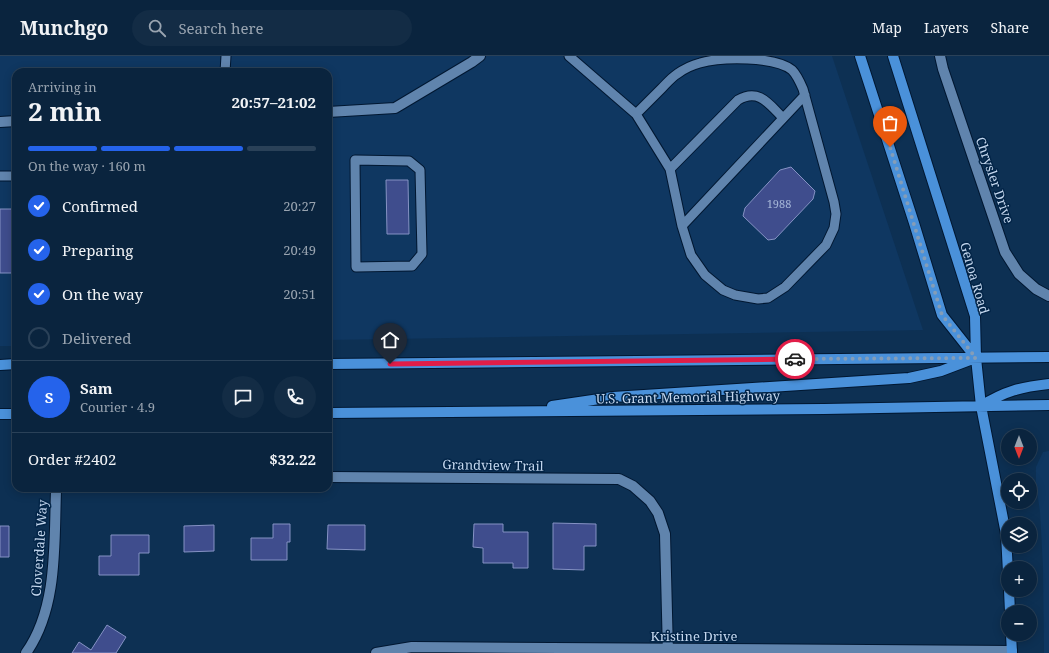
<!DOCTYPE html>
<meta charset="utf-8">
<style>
:root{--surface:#0a243e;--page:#132c45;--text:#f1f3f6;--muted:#99a4b0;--line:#2a4158;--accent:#2563eb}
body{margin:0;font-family:"Noto Serif",serif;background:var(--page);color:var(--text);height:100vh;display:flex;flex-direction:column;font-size:15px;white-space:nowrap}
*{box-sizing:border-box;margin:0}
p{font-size:13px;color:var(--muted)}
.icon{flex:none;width:22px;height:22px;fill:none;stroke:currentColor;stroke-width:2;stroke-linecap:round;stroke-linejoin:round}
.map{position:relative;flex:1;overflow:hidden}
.sheet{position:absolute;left:12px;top:12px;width:320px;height:424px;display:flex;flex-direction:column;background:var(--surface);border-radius:12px;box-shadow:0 2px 10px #0003,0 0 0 1px var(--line)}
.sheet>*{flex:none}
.needle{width:26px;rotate:180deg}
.controls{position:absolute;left:1001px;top:373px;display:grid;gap:8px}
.controls a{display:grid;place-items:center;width:36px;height:36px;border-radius:50%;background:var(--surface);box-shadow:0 2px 10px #0003,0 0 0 1px var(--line);font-size:20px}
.pin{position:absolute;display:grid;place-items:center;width:34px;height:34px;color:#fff;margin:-41px -17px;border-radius:50% 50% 50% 0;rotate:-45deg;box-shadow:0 0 4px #0007}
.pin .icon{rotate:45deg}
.courier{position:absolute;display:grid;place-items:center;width:40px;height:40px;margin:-20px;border:3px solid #e11d48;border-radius:50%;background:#fff;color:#222;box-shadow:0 1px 5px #0007}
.headline em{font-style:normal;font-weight:700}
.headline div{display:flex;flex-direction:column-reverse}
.headline{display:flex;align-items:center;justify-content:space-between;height:68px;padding:0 16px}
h1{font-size:26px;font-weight:700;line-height:30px}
.bar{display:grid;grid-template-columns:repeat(4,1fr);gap:6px 4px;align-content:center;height:48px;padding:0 16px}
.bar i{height:5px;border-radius:3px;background:var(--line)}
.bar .active{background:var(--accent)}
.bar p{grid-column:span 4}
.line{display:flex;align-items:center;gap:10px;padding:0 16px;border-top:1px solid var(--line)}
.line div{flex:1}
.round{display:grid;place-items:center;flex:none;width:42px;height:42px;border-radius:21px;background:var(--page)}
ol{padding:0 16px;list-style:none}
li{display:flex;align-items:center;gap:12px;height:44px}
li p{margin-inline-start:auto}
li .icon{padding:4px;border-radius:50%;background:var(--accent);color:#fff;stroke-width:4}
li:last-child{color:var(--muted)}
li i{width:22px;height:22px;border:2px solid var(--line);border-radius:50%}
header{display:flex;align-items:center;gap:24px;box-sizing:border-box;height:56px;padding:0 20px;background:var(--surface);border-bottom:1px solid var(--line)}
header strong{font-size:19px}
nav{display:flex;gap:22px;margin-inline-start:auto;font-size:14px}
.search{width:280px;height:36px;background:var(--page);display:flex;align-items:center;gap:10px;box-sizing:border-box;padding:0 14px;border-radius:22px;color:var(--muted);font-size:15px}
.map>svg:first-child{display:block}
.built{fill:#0f3761}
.building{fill:#3f4d8d;stroke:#8592c4}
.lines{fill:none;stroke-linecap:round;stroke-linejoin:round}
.lane-casing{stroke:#011731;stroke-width:11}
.street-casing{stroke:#011731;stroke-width:12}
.primary-casing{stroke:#011731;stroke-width:12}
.lane{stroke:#6084ad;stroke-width:9}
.street{stroke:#6084ad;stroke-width:10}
.primary{stroke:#4a91da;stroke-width:10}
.done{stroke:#849db8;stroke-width:4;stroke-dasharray:0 7.2}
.route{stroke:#e11d48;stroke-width:5}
.labels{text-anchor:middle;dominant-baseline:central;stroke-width:3;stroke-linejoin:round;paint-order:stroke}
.number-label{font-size:11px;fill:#a3b4d6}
.street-label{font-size:13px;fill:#c4d7ee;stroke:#032548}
</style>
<header>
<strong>Munchgo</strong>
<div class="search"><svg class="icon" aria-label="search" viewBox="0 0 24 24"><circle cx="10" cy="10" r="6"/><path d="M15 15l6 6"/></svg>Search here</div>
<nav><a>Map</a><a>Layers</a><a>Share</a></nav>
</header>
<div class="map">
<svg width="1049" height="597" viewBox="0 0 1049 597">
<rect width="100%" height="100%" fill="#0d3053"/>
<!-- built -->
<path class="built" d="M0 0H832L923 274 328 284V16H16V290H0Z
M1049 395V597H1044L1043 511 1040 456 1036 428V411L1043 396Z"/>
<!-- building -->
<path class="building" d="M791 111 815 135 813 143 775 183 768 184 743 160 745 152 780 114Z
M386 124H408L409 178H387Z
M0 153H16V217H0Z
M553 467 596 468V490H584V514L553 513Z
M273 468H290V486H287V504H251V482H273Z
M474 468H503V476H528V512H513V507H483V492L473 491Z
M214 469V495L184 496V470Z
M328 469H365V494L327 493Z
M0 470H9V501H0Z
M111 479H149V497H139V519H99V500H111Z
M107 569 126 581 116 597H72L79 586 91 594Z"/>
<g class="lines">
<!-- lane casing -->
<g class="lane-casing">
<path id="lane" d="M569 0 636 58 670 113 682 170 691 199 705 219 723 234 735 239 758 243 768 242 785 231 826 189 834 172 836 158 834 146 803 33C800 26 797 19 792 14 775 0 721 1 700 7 692 9 684 13 677 18 671 22 667 27 662 32 653 41 644 50 636 58
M225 16 226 0
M355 104 409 105 420 114 422 198 412 210 356 211Z
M670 113 738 44C759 32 769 48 783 62
M0 120H16
M682 170 805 39"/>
</g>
<!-- street casing -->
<g class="street-casing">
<path id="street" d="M940 0 943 13 1005 196 1019 218 1036 233 1049 240
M328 56 395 52 472 6 480 0
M0 66 16 65
M328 421 619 423 633 430 650 445 658 457 665 478 668 597
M26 597C58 552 54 488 56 435L58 432
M376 597 412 591 1012 595"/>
</g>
<!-- primary casing -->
<g class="primary-casing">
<path id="primary" d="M860 0 914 167 942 259 976 302
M893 0 975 260 976 302 981 350 1006 478 1008 517
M328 308 1049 301
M0 309 16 308
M552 350 613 341 909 322 941 315 970 304
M981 350C1005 335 1021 331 1049 328
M328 357 824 353 1049 349
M0 358H16
M1009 534 1010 556
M1011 578 1012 597"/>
</g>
<!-- lane -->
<use href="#lane" class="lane"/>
<!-- street -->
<use href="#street" class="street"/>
<!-- primary -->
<use href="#primary" class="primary"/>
</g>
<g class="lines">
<!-- done -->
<path class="done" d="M795 303 976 302 942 259 890 91"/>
<!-- route -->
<path class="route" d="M390 308 795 303"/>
</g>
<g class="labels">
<!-- number labels -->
<g class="number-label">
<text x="779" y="147">1988</text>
</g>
<!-- street labels -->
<g class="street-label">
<text transform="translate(995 124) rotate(71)">Chrysler Drive</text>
<text transform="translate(975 222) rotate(74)">Genoa Road</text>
<text transform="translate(688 341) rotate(-1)">U.S. Grant Memorial Highway</text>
<text transform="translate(493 409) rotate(1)">Grandview Trail</text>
<text transform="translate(39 492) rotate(-86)">Cloverdale Way</text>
<text x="694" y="580">Kristine Drive</text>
</g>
</g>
</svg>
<div class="controls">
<a><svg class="needle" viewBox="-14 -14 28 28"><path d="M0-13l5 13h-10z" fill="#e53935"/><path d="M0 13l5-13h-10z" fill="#99a4b0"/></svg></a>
<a><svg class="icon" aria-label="locate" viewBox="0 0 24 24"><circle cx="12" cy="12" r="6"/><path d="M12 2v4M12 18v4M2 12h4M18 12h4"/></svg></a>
<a><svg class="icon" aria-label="layers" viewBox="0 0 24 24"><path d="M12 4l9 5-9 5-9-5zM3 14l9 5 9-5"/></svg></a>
<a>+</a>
<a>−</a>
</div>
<div class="pin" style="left:890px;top:91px;background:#ea580c"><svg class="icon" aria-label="bag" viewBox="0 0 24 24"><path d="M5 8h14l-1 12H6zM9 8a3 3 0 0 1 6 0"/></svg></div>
<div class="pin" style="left:390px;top:308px;background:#1f2937"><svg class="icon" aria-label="home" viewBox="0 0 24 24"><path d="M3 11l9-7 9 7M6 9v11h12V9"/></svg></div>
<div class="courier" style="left:795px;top:303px"><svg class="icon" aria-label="car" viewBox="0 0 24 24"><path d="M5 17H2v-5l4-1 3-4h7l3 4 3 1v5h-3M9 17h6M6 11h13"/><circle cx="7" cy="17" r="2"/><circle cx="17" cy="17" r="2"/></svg></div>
<section class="sheet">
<div class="headline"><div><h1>2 min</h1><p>Arriving in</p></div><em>20:57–21:02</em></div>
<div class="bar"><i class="active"></i><i class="active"></i><i class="active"></i><i></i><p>On the way · 160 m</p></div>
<ol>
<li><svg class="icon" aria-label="check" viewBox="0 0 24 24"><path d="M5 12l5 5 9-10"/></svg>Confirmed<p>20:27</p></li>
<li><svg class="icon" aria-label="check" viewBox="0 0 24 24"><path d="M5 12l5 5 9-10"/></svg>Preparing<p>20:49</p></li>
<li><svg class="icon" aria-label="check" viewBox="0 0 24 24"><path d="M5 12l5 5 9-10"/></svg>On the way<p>20:51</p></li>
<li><i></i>Delivered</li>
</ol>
<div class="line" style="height:72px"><b class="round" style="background:var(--accent);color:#fff">S</b><div><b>Sam</b><p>Courier · 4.9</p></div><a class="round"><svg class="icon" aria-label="chat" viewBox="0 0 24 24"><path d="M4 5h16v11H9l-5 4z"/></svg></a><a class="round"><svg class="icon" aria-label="phone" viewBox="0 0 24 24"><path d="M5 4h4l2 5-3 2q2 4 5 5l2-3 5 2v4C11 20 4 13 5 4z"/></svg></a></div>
<div class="line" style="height:52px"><div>Order #2402</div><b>$32.22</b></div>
</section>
</div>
